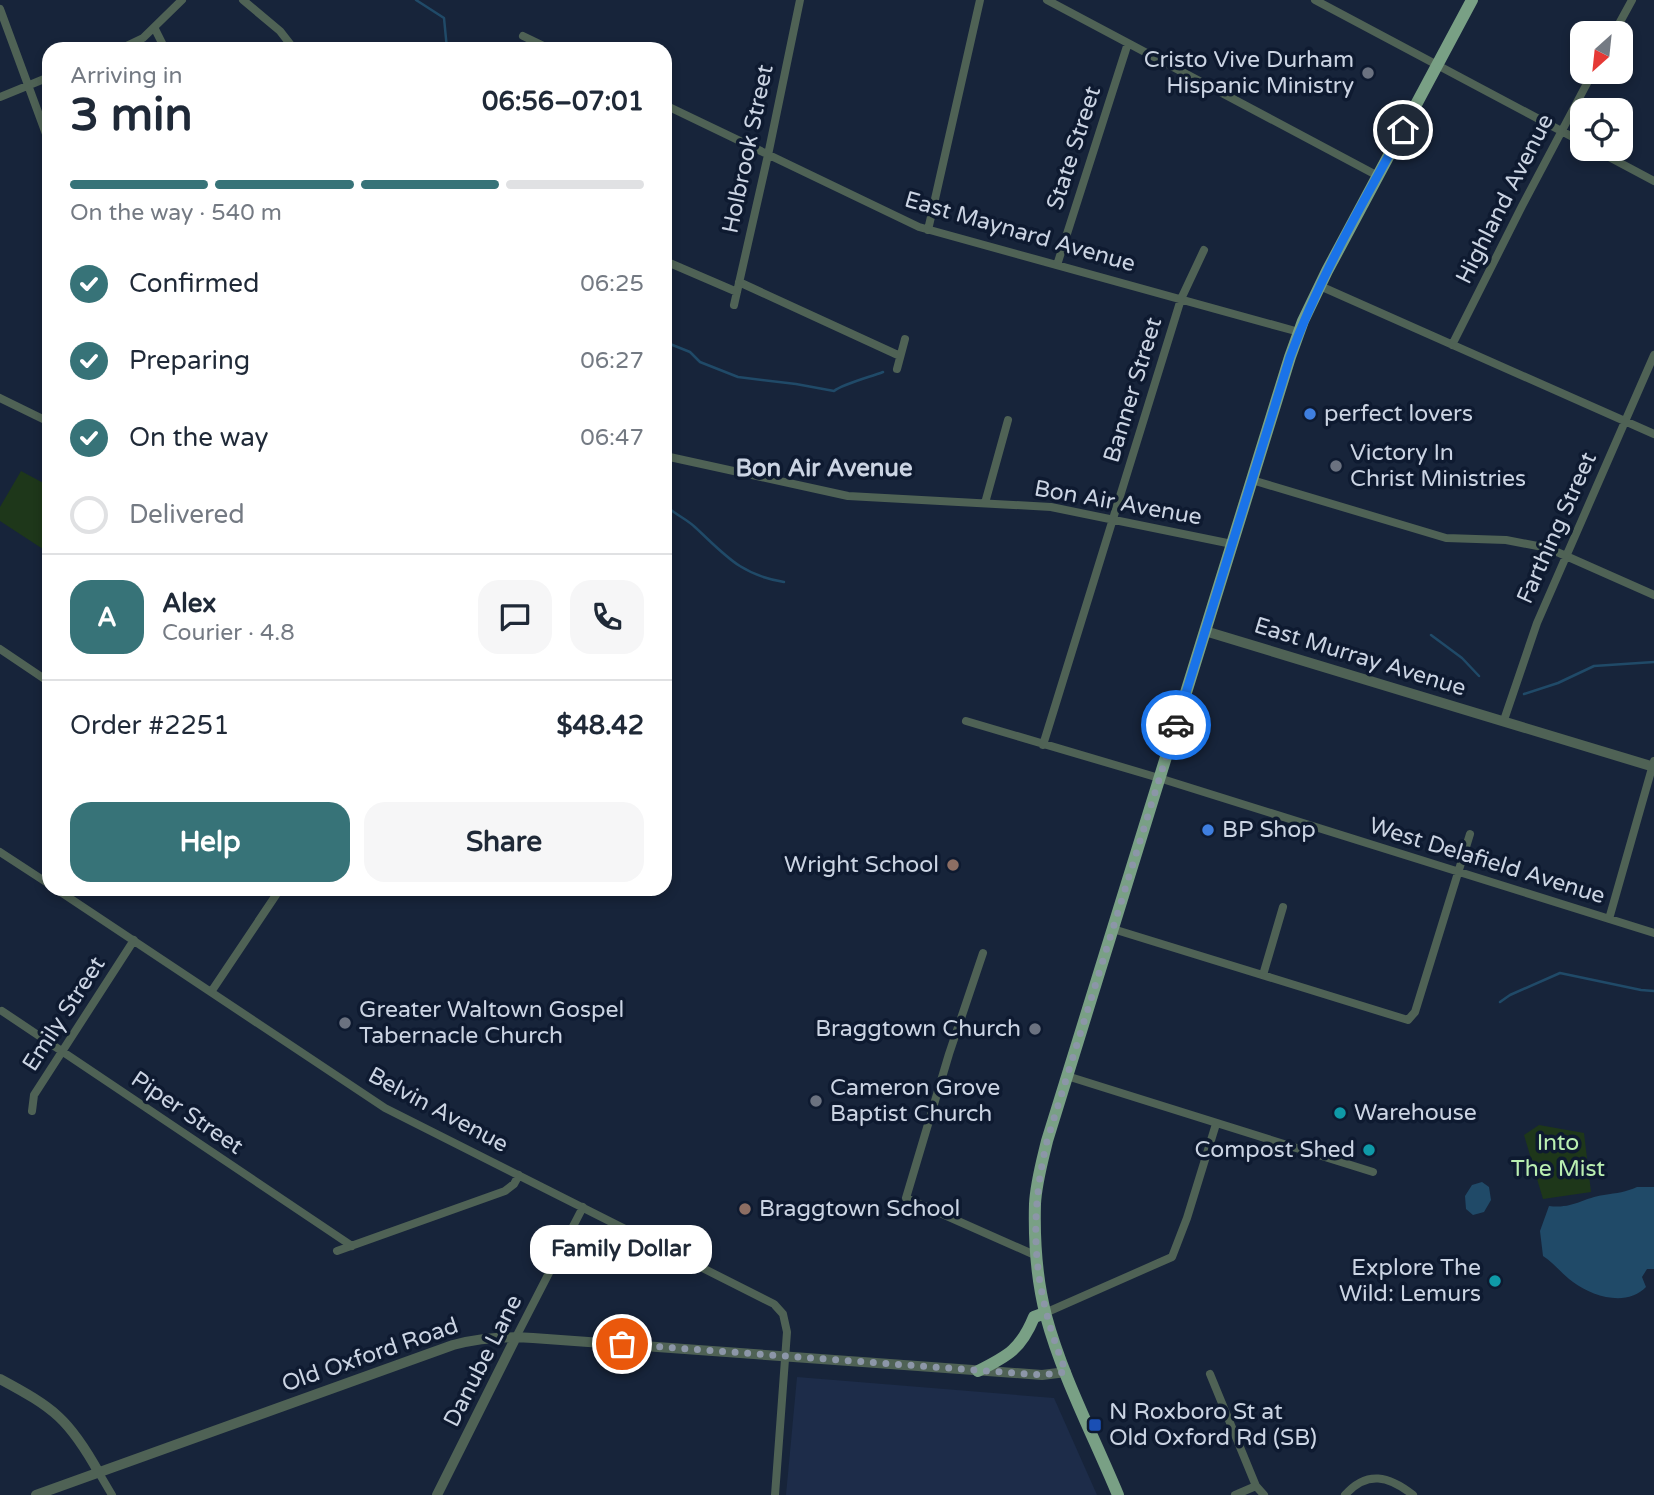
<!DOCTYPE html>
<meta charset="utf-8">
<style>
:root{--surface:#fff;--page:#f6f6f7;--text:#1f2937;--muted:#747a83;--line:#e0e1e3;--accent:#377378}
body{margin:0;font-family:"Varela Round",sans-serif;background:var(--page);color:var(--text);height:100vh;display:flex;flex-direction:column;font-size:26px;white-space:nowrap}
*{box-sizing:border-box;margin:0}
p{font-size:23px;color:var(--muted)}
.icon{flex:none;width:38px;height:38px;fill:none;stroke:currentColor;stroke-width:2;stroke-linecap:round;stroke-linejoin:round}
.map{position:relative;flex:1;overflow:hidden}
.sheet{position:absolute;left:42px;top:42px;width:630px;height:854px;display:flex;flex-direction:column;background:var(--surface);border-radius:21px;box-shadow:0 4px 10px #0003}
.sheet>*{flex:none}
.needle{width:46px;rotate:207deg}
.tools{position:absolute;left:1570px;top:21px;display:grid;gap:14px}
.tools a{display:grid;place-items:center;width:63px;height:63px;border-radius:14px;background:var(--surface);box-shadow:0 4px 10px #0003;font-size:35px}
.pin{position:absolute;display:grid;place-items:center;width:60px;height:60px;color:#fff;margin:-30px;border:4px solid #fff;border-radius:50%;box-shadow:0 2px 7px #0007}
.courier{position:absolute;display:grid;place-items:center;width:70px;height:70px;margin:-35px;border:5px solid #1a73e8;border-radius:50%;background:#fff;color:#222;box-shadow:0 2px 9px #0007}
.bubble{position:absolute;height:49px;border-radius:21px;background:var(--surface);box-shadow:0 4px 10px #0003;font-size:23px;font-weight:700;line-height:49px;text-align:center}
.head em{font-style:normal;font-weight:700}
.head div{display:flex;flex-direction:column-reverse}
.head{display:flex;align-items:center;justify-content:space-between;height:119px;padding:0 28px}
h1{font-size:46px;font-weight:700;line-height:52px}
.bar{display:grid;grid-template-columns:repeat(4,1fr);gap:10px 7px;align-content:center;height:84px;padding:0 28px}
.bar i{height:9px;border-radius:5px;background:var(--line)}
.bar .selected{background:var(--accent)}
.bar p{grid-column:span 4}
.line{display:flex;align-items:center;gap:18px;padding:0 28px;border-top:2px solid var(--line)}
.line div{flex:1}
.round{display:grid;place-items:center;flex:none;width:74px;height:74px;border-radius:21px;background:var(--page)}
ol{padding:0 28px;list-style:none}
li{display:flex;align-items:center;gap:21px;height:77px}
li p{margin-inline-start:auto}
li .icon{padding:7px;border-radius:50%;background:var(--accent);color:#fff;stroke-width:4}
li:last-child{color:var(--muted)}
li i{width:38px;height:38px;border:4px solid var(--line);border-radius:50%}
.button{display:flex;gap:14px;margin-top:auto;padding:14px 28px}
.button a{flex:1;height:80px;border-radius:21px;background:var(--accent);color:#fff;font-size:28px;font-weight:700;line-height:80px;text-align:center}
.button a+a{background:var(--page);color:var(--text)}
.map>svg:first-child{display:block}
.built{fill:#1d2c49}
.green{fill:#1e371a}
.water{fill:#204a68}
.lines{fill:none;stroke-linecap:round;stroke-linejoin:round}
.stream{stroke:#204a68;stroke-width:2.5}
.minor{stroke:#4f6255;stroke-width:8}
.tertiary{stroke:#4f6255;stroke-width:10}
.primary{stroke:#79a085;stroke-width:12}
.done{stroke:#8c96a8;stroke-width:7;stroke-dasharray:0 12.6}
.route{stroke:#1a73e8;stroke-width:9}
.worship-dot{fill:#6b7280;stroke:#0e1a30;stroke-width:2.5}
.shop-dot{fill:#3f7fe0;stroke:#0e1a30;stroke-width:2.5}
.education-dot{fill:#8d6e63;stroke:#0e1a30;stroke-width:2.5}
.culture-dot{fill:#0f9aa8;stroke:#0e1a30;stroke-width:2.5}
.transit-dot{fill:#1a4fb4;stroke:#0e1a30;stroke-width:2.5}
.labels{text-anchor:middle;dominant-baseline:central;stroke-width:7;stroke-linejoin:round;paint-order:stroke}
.poi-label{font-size:23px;fill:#cbd4e3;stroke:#0e1a30;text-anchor:start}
.street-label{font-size:23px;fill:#cbd4e3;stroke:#0e1a30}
.park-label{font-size:23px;fill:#baefb1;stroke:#0e1a30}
.neighbourhood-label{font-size:24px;font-weight:bold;fill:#cbd4e3;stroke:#0e1a30}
</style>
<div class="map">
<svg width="1654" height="1495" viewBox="0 0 1654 1495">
<rect width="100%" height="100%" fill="#17243a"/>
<!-- built -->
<path class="built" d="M797 1377 1054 1398 1097 1495H786Z"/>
<!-- green -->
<path class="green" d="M21 471 49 486V553L0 521V507Z
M1539 1125 1584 1133 1591 1192 1543 1199 1524 1135Z"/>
<!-- water -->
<path class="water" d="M1482 1182 1489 1187 1491 1200 1484 1212 1473 1215 1466 1209 1465 1196 1472 1185Z
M1637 1187H1654V1269H1647L1642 1277 1646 1287C1627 1307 1593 1297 1573 1282 1562 1274 1554 1263 1543 1256L1540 1231 1549 1206C1574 1209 1582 1198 1604 1195 1617 1193 1626 1192 1637 1187Z"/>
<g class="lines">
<!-- stream -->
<path class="stream" d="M416 0 444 18 447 49
M665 342 690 352 700 362 738 377 796 384 834 391C843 384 870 377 883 372
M665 505C674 514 687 519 696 528 726 556 741 575 784 582
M1431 635 1462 658 1479 676
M1524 694 1558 683 1594 666 1654 662
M1500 1002 1510 995 1560 973 1641 990 1654 991"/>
<!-- minor -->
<path class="minor" d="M243 0 280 31 294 49
M1047 0 1378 176
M1315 0 1582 142
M0 9 49 142
M155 29 165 49
M1614 33 1632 0
M523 36 550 49
M120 49 143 38 182 0
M0 97 49 77
M665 105 919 227 1299 332
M1594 149 1654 181
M928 230 980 0
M665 261 737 292
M1057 265 1128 43
M739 282 900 356
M1320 286 1654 434
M734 305 768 155 800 0
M1452 345 1522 206 1593 72
M897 369 905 339
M0 398 49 422
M665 456 848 496 1051 507 1232 544
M1252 480 1446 538 1506 540 1548 548 1654 595
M985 503 1008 420
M0 649 49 682
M1504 720 1537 623 1654 355
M966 721 1159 778 1654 933
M1043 745 1181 299 1204 250
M0 852 49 884
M56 889 385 1108 774 1304 783 1314 787 1332 775 1495
M1609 919 1654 761
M1113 929 1408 1020 1415 1012 1470 834
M983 953 949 1054 906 1198 1037 1256
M1263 975 1283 907
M211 992 280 889
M2 1011 352 1246
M1067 1076 1373 1172
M32 1111 34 1095 134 940
M337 1251 505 1191 514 1184 519 1175
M1045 1313 1172 1257 1187 1218 1216 1124
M516 1337 583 1207
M1210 1374 1256 1486 1264 1495
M99 1473 112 1495
M1235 1495 1256 1486
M1345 1495C1367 1470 1389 1476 1413 1495"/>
<!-- tertiary -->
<path class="tertiary" d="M1205 631 1654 767
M0 1379C54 1408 69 1419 99 1473
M36 1495 453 1345C480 1338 505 1336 533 1338L1042 1375 1066 1372
M437 1495 516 1337"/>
<!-- primary -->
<path class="primary" d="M978 1371C1008 1356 1021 1349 1034 1317L1045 1313
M1118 1495C1094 1437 1062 1376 1046 1316 1037 1281 1034 1240 1035 1204 1036 1183 1042 1162 1047 1141L1290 357 1303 321 1327 271 1472 0"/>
</g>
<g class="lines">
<!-- done -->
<path class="done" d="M622 1344 1042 1375 1066 1372C1034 1291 1027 1227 1047 1141L1176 725"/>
<!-- route -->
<path class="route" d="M1176 725 1290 357C1319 278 1362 204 1403 130"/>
</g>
<!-- markers -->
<g class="worship-dot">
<circle cx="1368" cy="73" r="7"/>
<circle cx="1336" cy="466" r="7"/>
<circle cx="345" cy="1023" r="7"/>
<circle cx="1035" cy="1029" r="7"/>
<circle cx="816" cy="1101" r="7"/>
</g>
<g class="shop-dot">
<circle cx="1310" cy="414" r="7"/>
<circle cx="1208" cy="830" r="7"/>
</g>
<g class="education-dot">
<circle cx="953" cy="865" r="7"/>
<circle cx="745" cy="1209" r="7"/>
</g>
<g class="culture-dot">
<circle cx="1340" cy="1113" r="7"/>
<circle cx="1369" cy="1150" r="7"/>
<circle cx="1495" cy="1281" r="7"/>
</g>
<rect class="transit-dot" x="1088" y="1418" width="14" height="14" rx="3.5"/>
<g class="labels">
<!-- poi labels -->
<g class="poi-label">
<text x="1354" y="60" text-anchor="end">Cristo Vive Durham<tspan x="1354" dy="26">Hispanic Ministry</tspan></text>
<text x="1324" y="414">perfect lovers</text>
<text x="1350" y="453">Victory In<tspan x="1350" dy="26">Christ Ministries</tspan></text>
<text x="1222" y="830">BP Shop</text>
<text x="939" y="865" text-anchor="end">Wright School</text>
<text x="359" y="1010">Greater Waltown Gospel<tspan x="359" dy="26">Tabernacle Church</tspan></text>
<text x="1021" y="1029" text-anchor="end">Braggtown Church</text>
<text x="830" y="1088">Cameron Grove<tspan x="830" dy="26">Baptist Church</tspan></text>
<text x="1354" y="1113">Warehouse</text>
<text x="1355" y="1150" text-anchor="end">Compost Shed</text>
<text x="759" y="1209">Braggtown School</text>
<text x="1481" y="1268" text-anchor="end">Explore The<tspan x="1481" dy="26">Wild: Lemurs</tspan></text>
<text x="1109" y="1412">N Roxboro St at<tspan x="1109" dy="26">Old Oxford Rd (SB)</tspan></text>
</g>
<!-- street labels -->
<g class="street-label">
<text transform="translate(1074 148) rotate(-72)">State Street</text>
<text transform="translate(748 149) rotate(-78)">Holbrook Street</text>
<text transform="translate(1505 199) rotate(-63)">Highland Avenue</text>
<text transform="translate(1020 232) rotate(16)">East Maynard Avenue</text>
<text transform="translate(1133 390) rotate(-73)">Banner Street</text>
<text transform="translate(1118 503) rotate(10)">Bon Air Avenue</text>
<text transform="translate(1557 528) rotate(-66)">Farthing Street</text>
<text transform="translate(1360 657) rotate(17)">East Murray Avenue</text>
<text transform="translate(1487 861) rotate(17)">West Delafield Avenue</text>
<text transform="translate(64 1014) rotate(-57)">Emily Street</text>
<text transform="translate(438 1110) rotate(28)">Belvin Avenue</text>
<text transform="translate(187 1113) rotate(34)">Piper Street</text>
<text transform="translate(370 1355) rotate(-19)">Old Oxford Road</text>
<text transform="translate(483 1361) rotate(-63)">Danube Lane</text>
</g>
<!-- park labels -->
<g class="park-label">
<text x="1558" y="1143">Into<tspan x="1558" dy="26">The Mist</tspan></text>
</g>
<!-- neighbourhood labels -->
<g class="neighbourhood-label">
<text x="824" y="468">Bon Air Avenue</text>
</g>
</g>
</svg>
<div class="tools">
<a><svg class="needle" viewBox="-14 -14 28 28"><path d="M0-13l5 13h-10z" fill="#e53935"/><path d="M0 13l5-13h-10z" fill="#747a83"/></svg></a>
<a><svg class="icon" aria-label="locate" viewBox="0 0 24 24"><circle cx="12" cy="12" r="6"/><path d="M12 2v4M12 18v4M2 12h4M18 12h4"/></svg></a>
</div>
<div class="pin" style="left:622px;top:1344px;background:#ea580c"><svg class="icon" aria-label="bag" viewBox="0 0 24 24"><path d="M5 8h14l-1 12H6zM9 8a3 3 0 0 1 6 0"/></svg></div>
<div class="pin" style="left:1403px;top:130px;background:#1f2937"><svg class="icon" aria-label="home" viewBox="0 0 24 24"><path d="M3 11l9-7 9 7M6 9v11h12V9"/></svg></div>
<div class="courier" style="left:1176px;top:725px"><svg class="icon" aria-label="car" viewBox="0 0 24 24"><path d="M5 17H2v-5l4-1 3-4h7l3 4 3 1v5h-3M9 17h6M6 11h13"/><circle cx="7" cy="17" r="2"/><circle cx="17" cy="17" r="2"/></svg></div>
<div class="bubble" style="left:530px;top:1225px;width:182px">Family Dollar</div>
<section class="sheet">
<div class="head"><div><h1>3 min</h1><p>Arriving in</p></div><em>06:56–07:01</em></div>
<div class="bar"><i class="selected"></i><i class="selected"></i><i class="selected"></i><i></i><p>On the way · 540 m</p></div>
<ol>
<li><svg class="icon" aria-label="check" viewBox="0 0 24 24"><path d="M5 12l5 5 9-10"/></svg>Confirmed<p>06:25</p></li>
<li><svg class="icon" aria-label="check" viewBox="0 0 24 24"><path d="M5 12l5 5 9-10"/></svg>Preparing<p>06:27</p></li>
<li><svg class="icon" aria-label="check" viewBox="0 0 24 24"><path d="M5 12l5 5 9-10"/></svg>On the way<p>06:47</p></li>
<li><i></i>Delivered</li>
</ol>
<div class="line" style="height:126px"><b class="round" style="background:var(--accent);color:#fff">A</b><div><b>Alex</b><p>Courier · 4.8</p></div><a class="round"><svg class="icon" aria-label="chat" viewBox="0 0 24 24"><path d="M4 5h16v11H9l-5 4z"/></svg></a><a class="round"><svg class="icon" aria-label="phone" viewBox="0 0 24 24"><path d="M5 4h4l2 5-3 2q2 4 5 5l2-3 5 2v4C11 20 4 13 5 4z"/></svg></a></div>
<div class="line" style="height:91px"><div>Order #2251</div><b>$48.42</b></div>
<div class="button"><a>Help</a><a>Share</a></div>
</section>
</div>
